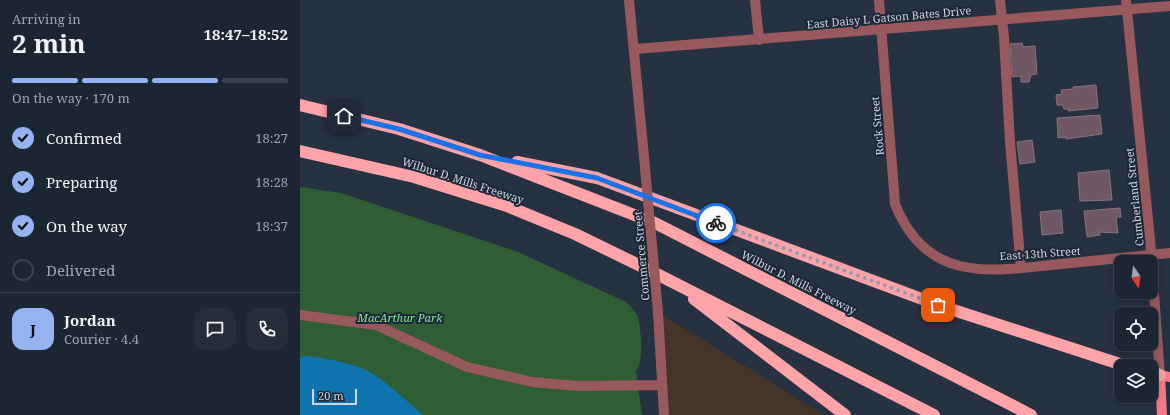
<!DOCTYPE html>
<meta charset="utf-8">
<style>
:root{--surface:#1c2532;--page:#252d3a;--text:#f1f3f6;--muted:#a0a5ac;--line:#3a424d;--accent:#95b2f1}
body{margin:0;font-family:"Noto Serif",serif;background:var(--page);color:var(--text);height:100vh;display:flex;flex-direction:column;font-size:15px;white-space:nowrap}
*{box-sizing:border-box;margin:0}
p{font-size:13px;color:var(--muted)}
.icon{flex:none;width:22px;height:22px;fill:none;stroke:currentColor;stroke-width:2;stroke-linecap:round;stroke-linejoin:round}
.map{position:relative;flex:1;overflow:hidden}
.details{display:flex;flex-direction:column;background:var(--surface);width:300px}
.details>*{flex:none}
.needle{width:26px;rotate:166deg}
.controls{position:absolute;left:814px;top:255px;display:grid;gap:8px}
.controls a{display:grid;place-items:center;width:44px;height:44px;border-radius:8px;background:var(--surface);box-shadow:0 2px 10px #0003,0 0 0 1px var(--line);font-size:20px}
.scale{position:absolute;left:12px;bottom:10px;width:45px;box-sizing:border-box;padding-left:4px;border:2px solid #ced5e0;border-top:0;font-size:11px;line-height:14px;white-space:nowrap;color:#ced5e0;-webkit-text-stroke:3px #1c2738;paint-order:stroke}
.pin{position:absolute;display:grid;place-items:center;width:34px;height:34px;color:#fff;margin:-17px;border-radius:8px;box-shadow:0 2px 6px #0006}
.courier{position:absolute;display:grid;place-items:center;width:40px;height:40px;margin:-20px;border:3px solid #1a73e8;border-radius:50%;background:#fff;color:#222;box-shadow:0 1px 5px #0007}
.overview em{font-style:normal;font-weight:700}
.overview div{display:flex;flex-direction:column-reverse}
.overview{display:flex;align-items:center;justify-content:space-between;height:68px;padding:0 12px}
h1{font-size:26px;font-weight:700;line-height:30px}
.bar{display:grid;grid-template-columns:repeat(4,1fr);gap:6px 4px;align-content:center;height:48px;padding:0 12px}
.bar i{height:5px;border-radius:3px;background:var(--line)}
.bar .active{background:var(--accent)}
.bar p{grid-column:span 4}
.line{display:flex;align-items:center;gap:10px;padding:0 12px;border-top:1px solid var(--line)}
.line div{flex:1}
.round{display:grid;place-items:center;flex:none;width:42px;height:42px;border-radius:12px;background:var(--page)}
ol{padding:0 12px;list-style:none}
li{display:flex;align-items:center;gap:12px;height:44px}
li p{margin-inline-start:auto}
li .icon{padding:4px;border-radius:50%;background:var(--accent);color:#111;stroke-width:4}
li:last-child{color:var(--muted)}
li i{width:22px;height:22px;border:2px solid var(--line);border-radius:50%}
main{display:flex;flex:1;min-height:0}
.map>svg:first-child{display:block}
.commercial{fill:#443528}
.green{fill:#305e34}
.water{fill:#0d74ad}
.building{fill:#6f5863;stroke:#8a727c}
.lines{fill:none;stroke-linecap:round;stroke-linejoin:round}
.minor{stroke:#97595d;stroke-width:10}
.major{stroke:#fa7b88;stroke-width:10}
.highway{stroke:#fea3a8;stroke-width:12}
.minor-bridge{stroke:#97595d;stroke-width:10}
.done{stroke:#939ca9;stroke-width:4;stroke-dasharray:0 7.2}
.route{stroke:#1a73e8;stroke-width:5}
.labels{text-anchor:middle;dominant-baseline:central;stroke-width:4;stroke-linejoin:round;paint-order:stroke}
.street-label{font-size:11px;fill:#ced5e0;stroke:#1c2738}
.park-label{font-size:11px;font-style:italic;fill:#89ea92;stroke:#1c2738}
</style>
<main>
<section class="details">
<div class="overview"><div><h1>2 min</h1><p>Arriving in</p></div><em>18:47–18:52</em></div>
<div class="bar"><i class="active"></i><i class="active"></i><i class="active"></i><i></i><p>On the way · 170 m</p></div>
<ol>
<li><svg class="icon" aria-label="check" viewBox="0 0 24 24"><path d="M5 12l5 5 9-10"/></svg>Confirmed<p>18:27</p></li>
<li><svg class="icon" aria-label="check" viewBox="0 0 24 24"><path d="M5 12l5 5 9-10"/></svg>Preparing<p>18:28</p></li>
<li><svg class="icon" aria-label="check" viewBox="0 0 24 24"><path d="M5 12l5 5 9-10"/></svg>On the way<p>18:37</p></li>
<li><i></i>Delivered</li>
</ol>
<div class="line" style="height:72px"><b class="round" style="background:var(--accent);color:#111">J</b><div><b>Jordan</b><p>Courier · 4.4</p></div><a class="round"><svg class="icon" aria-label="chat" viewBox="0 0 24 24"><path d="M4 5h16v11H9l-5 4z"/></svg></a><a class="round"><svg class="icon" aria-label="phone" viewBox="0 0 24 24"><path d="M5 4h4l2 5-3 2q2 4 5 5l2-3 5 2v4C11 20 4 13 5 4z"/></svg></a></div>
</section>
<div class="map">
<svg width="870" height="415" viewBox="0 0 870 415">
<rect width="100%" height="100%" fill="#263142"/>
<!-- commercial -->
<path class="commercial" d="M358 312 524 415H364Z"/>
<!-- green -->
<path class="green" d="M0 187 41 193 218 252 326 302C330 306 336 312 338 317 341 329 344 362 336 371L342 415H0Z"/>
<!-- water -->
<path class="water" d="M9 356C27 359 46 362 64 369 85 379 105 400 123 415H0V357Z"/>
<!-- building -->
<path class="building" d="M722 43 723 47 735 46 737 74 731 75 729 82H721V76L712 77 710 44Z
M796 85 798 108 768 111V109H764L763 105H757L756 95 762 94 761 90 773 89V87Z
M800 115 802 134 766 139V137L758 138 757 118Z
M732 140 735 162 720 164 717 142Z
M809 170 812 200 780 201 778 173Z
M820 208 821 217H816L818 233 799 232 800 235 787 237 784 211Z
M761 210 763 233 742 235 740 212Z"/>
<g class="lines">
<!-- minor -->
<path class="minor" d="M329 0 344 157
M455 0 459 40
M579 0 595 204C607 234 627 258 660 266 689 273 722 268 751 265 791 261 830 257 870 253
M700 0 704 37 710 142 721 268
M826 0 850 239 860 375
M335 49 870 6
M358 312 364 415
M0 315 76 325 167 367 232 382 279 386 362 385"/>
<!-- major -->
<path class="major" d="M862 415 860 375 870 377"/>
<!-- highway -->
<path class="highway" d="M0 105 99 129 180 155 355 223 731 415
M0 151 114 177 207 206 275 234 345 268 634 415
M217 162 297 178 638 305 826 366
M394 299 545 415
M851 372 860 375"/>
<!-- minor-bridge -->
<path class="minor-bridge" d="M344 157 358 312"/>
</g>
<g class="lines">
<!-- done -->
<path class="done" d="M416 223 638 305"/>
<!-- route -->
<path class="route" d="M44 116 99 129 180 155 297 178 416 223"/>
</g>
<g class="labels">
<!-- street labels -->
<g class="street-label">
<text transform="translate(589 17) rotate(-5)">East Daisy L Gatson Bates Drive</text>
<text transform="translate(577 126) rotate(-95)">Rock Street</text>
<text transform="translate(163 180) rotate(18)">Wilbur D. Mills Freeway</text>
<text transform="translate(834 197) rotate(-96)">Cumberland Street</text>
<text transform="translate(740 253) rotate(-4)">East 13th Street</text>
<text transform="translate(341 256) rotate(-95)">Commerce Street</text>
<text transform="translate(499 282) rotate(27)">Wilbur D. Mills Freeway</text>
</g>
<!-- park labels -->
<g class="park-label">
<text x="100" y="317">MacArthur Park</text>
</g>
</g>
</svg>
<div class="controls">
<a><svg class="needle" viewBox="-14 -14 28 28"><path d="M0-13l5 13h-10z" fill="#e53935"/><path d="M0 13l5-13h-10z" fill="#a0a5ac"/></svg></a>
<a><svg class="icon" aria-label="locate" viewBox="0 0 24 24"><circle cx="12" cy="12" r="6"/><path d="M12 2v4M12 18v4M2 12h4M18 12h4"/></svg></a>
<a><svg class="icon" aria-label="layers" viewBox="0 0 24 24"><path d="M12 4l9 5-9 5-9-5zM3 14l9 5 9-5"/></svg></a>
</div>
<div class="scale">20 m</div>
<div class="pin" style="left:638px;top:305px;background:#ea580c"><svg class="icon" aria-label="bag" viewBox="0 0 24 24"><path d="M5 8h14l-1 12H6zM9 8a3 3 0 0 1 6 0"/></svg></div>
<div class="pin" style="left:44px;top:116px;background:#1f2937"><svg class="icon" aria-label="home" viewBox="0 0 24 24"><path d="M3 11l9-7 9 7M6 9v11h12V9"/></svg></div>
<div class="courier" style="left:416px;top:223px"><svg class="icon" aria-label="bike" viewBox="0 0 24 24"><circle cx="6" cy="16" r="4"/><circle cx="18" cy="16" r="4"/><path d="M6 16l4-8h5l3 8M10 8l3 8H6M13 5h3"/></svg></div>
</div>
</main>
